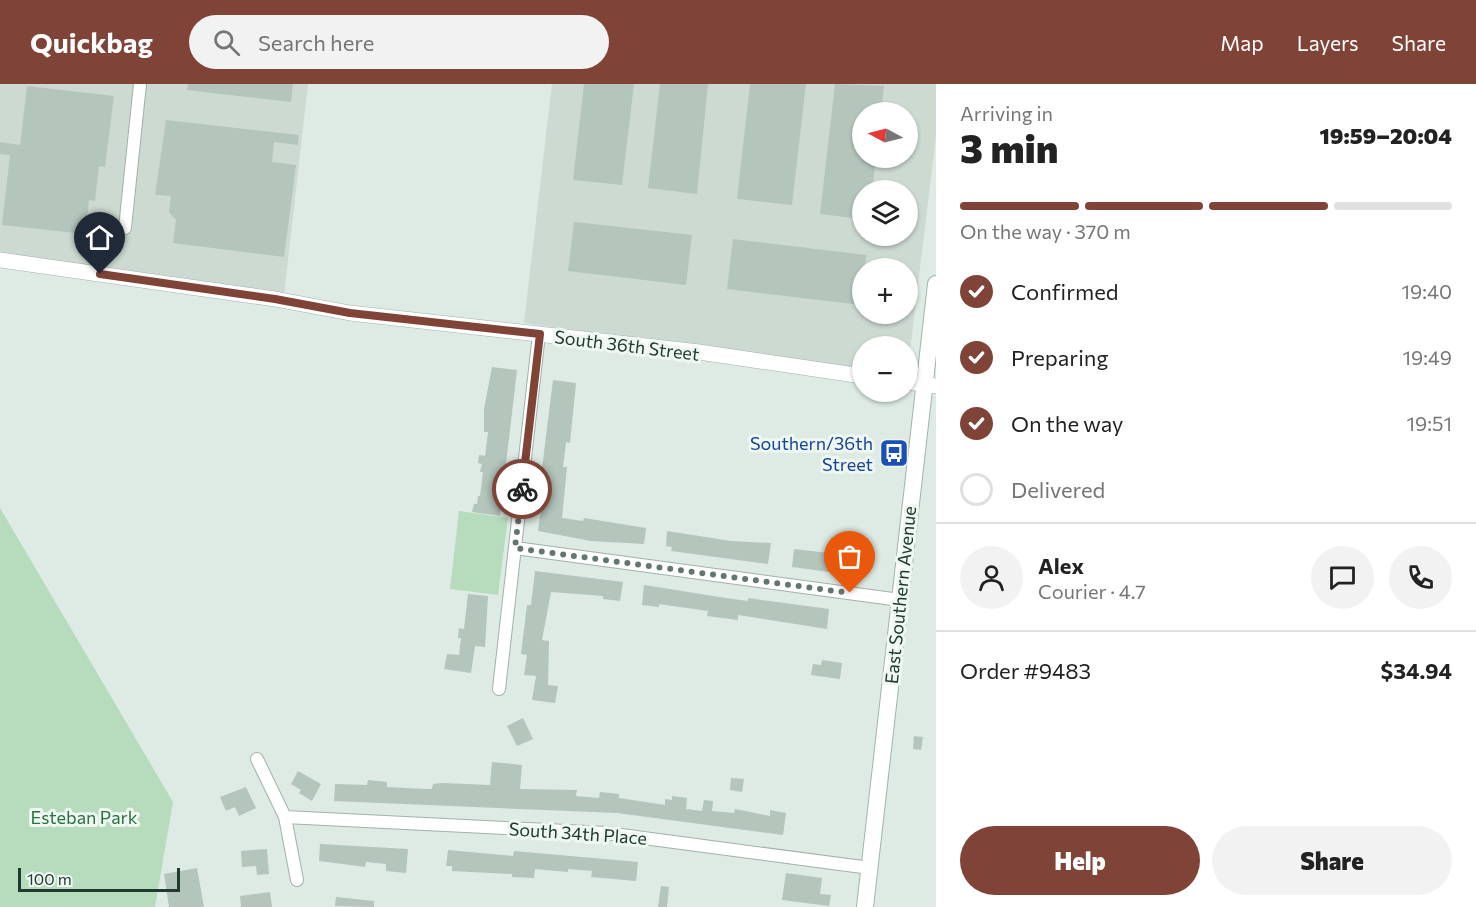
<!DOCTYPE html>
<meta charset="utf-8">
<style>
:root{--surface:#fff;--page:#f2f2f2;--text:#222;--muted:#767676;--line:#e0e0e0;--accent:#804338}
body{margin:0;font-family:Commissioner,sans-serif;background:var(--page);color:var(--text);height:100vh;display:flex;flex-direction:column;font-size:22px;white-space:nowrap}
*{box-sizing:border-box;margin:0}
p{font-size:20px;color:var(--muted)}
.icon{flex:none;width:33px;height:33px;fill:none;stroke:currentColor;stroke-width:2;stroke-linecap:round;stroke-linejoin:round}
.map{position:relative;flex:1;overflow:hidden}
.side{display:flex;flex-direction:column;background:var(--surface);width:540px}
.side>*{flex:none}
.needle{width:39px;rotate:277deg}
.tools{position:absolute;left:852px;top:18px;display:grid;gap:12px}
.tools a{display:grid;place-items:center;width:66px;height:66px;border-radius:50%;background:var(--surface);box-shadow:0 2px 4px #0004;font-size:30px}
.scale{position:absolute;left:18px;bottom:15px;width:162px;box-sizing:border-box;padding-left:6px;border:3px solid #203a30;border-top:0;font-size:16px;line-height:21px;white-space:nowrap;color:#203a30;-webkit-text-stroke:4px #eff7f2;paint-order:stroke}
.pin{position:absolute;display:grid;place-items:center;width:51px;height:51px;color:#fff;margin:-62px -26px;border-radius:50% 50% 50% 0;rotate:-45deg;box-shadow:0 0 6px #0007}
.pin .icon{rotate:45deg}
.courier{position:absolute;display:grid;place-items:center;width:60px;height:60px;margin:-30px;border:4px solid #804338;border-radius:50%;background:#fff;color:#222;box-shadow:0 2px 8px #0007}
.headline em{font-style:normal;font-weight:800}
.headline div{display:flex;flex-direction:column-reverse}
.headline{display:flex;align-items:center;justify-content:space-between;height:102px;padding:0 24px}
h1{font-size:39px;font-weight:800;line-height:45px}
.bar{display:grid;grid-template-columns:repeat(4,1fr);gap:9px 6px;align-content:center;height:72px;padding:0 24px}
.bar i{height:8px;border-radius:4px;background:var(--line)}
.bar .current{background:var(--accent)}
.bar p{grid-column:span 4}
.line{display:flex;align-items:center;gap:15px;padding:0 24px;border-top:2px solid var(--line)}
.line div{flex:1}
.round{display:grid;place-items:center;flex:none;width:63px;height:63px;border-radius:32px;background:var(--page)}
ol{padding:0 24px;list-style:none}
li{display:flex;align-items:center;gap:18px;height:66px}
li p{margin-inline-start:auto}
li .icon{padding:6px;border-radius:50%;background:var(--accent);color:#fff;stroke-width:4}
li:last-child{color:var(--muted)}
li i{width:33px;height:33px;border:3px solid var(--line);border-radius:50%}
.action{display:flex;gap:12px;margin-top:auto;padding:12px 24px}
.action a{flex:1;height:69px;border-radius:36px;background:var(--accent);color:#fff;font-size:24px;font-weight:800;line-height:69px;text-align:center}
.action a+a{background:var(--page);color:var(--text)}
header{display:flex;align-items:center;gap:36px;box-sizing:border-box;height:84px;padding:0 30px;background:var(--accent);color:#fff}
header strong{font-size:28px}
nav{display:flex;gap:33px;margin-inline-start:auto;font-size:21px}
.search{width:420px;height:54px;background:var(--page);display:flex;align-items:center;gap:15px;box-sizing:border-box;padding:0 21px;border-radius:33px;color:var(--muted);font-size:22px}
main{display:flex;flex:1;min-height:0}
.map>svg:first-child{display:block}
.built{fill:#cddad2;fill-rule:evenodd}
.green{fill:#b7dcbd}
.building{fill:#b4c5bc}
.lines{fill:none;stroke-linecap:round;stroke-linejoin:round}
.minor-casing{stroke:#a1b2aa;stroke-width:14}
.tertiary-casing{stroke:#a1b2aa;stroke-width:16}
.secondary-casing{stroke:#9eb6ab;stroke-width:18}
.minor{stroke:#fff;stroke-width:12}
.tertiary{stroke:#fff;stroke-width:15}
.secondary{stroke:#fff;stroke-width:16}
.done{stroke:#62786f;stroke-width:6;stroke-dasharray:0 10.8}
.route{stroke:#804338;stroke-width:8}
.labels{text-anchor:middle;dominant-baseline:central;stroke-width:6;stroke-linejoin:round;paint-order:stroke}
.street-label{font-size:18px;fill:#203a30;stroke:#eff7f2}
.transit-label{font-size:18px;fill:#164399;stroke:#eff7f2;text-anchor:end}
.park-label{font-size:18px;fill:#2a713e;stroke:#eff7f2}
</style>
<header>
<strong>Quickbag</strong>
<div class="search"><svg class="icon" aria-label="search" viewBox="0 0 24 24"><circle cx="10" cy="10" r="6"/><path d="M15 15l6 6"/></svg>Search here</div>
<nav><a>Map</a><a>Layers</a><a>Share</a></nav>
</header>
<main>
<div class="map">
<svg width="936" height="823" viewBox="0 0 936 823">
<rect width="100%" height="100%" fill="#deeae4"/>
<!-- built -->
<path class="built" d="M0 0H308L284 211 0 172Z
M552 0H936V52L908 283V262H862V285L524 239ZM862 28H908V74H862ZM862 106H908V152H862ZM862 184H908V230H862Z"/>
<!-- green -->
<path class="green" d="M0 424 173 718 155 823H0Z
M459 427 508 434 498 511 450 505Z"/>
<!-- building -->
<path class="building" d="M188 0H293L291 18 187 6Z
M584 0H634L622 101 573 96Z
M660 0H708L697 110 648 104Z
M750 0H806L792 121 737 115Z
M835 0 884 2 881 28H862V74H876L872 106H862V135L820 130Z
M27 2 114 12 105 83 99 82 95 117 89 116 85 150 2 141 10 71 0 70V58L20 61Z
M166 36 299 51 298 61 274 58 272 78 296 81 284 173 173 159 176 136 169 128 171 112 155 111Z
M574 138 692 151 686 201 568 187Z
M733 155 866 171 865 184H862L861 221 727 205Z
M492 283 517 286 500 432 472 428 474 420H477L478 412H480L483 388H480L482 380 478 379 479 371 485 372 488 348H484V325Z
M553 296 576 299 570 359 566 358 563 383H567L562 434 583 437 584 434 646 444 644 460 591 457 538 447 542 417H538Z
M667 447 731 457 771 459 768 480 671 467 672 463 666 462Z
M794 465 854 472 851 491 792 483Z
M535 487 623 498 620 517 603 515V512L551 508 542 556 549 557 548 601 558 602 555 619 532 616 536 592 524 591 527 571 521 570 527 521H531Z
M644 501 726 514 748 517V514L829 525 827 545 738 531V536L707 532 708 527 659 520V523L642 521Z
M468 510 488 512 485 563 475 562 471 589 444 585 447 570 459 571 461 554H458L459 544 464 545Z
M822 576 842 579 840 595 811 591 813 580 821 581Z
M523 634 533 655 517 662 507 642Z
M914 652 923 653 921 666 913 665Z
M492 678 522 681 520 705 577 706 576 712 599 714 600 708 619 710V714L665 721V715L672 716V712L687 714 686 725 702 727 704 716 713 717 712 727 734 729 735 725 770 732V726L786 729 783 751 617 729 334 717 335 700 367 701 368 696 387 698V703L426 705H432L433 700 442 699 490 701Z
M298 687 321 700 312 717 299 709 301 706 291 700Z
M731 694 744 695 742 708 730 706Z
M246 703 256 724 239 732 235 723 226 727 220 713Z
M320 760 408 765 406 789 386 787V780L366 778 365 783 319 777Z
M267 765 269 790 257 791 256 782 242 783 241 767Z
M448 766 513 772 514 767 638 778 636 797 591 793 592 787 568 785V788L535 785 534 794 512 793V790L452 787V782H446Z
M197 784 204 823H169L164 790Z
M786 789 822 794 820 810 831 811 829 822 782 816Z
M661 802 669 803 667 823H658Z
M270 808 272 823H241L240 812Z
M336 813 374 817V823L335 822Z"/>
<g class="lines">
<!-- minor casing -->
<g class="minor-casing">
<path id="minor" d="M125 144 140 0
M515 464 900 516
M499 605 539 250
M257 675 285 733 297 796
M285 733 606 749 870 784"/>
</g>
<!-- tertiary casing -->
<g class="tertiary-casing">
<path id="tertiary" d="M0 176 275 215 350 229 699 268 862 292
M908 298 936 302"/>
</g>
<!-- secondary casing -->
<g class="secondary-casing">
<path id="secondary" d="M865 823 936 200"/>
</g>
<!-- minor -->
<use href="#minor" class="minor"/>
<!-- tertiary -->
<use href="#tertiary" class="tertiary"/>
<!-- secondary -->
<use href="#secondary" class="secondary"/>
</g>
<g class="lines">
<!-- done -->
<path class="done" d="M522 405 515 464 850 509"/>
<!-- route -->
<path class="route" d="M100 190 275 215 350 229 540 250 522 405"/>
</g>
<!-- icons -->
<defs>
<g id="bus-square" transform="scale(1.5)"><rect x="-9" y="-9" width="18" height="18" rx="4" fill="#1a4fb4" stroke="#eff7f2"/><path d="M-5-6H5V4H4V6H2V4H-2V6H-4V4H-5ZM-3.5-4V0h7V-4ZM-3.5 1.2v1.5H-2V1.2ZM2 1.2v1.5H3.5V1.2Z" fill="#fff"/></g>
</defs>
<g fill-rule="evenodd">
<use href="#bus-square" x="894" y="369"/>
</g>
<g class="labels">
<!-- street labels -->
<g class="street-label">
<text transform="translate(627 261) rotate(7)">South 36th Street</text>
<text transform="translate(900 511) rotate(-84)">East Southern Avenue</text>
<text transform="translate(578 749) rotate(4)">South 34th Place</text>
</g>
<!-- transit labels -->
<g class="transit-label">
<text x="873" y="359">Southern/36th<tspan x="873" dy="21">Street</tspan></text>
</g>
<!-- park labels -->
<g class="park-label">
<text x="84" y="733">Esteban Park</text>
</g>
</g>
</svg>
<div class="tools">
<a><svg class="needle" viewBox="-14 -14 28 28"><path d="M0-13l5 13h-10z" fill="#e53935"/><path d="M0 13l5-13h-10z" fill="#767676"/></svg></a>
<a><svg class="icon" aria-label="layers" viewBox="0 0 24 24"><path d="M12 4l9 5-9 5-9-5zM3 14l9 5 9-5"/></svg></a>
<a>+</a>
<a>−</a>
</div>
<div class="scale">100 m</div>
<div class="pin" style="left:850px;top:509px;background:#ea580c"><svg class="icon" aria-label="bag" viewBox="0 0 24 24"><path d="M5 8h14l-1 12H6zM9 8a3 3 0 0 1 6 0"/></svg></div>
<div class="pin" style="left:100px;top:190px;background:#1f2937"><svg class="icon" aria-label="home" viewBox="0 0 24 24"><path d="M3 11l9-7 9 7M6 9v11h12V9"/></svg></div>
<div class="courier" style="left:522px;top:405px"><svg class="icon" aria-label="bike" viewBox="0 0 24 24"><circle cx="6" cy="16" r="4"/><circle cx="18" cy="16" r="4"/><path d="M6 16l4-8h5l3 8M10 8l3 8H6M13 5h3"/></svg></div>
</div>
<section class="side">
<div class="headline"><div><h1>3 min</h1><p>Arriving in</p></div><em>19:59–20:04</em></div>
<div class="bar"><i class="current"></i><i class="current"></i><i class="current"></i><i></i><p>On the way · 370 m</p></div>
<ol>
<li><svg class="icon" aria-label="check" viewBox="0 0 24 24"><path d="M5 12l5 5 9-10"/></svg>Confirmed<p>19:40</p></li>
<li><svg class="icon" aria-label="check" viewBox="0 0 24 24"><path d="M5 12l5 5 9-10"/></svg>Preparing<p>19:49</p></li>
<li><svg class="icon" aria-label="check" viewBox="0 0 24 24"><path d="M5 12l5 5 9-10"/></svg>On the way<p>19:51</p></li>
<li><i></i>Delivered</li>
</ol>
<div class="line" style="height:108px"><a class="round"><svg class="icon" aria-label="person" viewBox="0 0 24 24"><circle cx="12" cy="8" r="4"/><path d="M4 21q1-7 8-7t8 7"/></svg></a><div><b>Alex</b><p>Courier · 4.7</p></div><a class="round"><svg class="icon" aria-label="chat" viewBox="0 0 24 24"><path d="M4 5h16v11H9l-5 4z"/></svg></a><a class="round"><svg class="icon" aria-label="phone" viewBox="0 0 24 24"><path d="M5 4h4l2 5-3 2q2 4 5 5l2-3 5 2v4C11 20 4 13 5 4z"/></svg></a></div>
<div class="line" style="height:78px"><div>Order #9483</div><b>$34.94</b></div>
<div class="action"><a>Help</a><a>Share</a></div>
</section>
</main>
